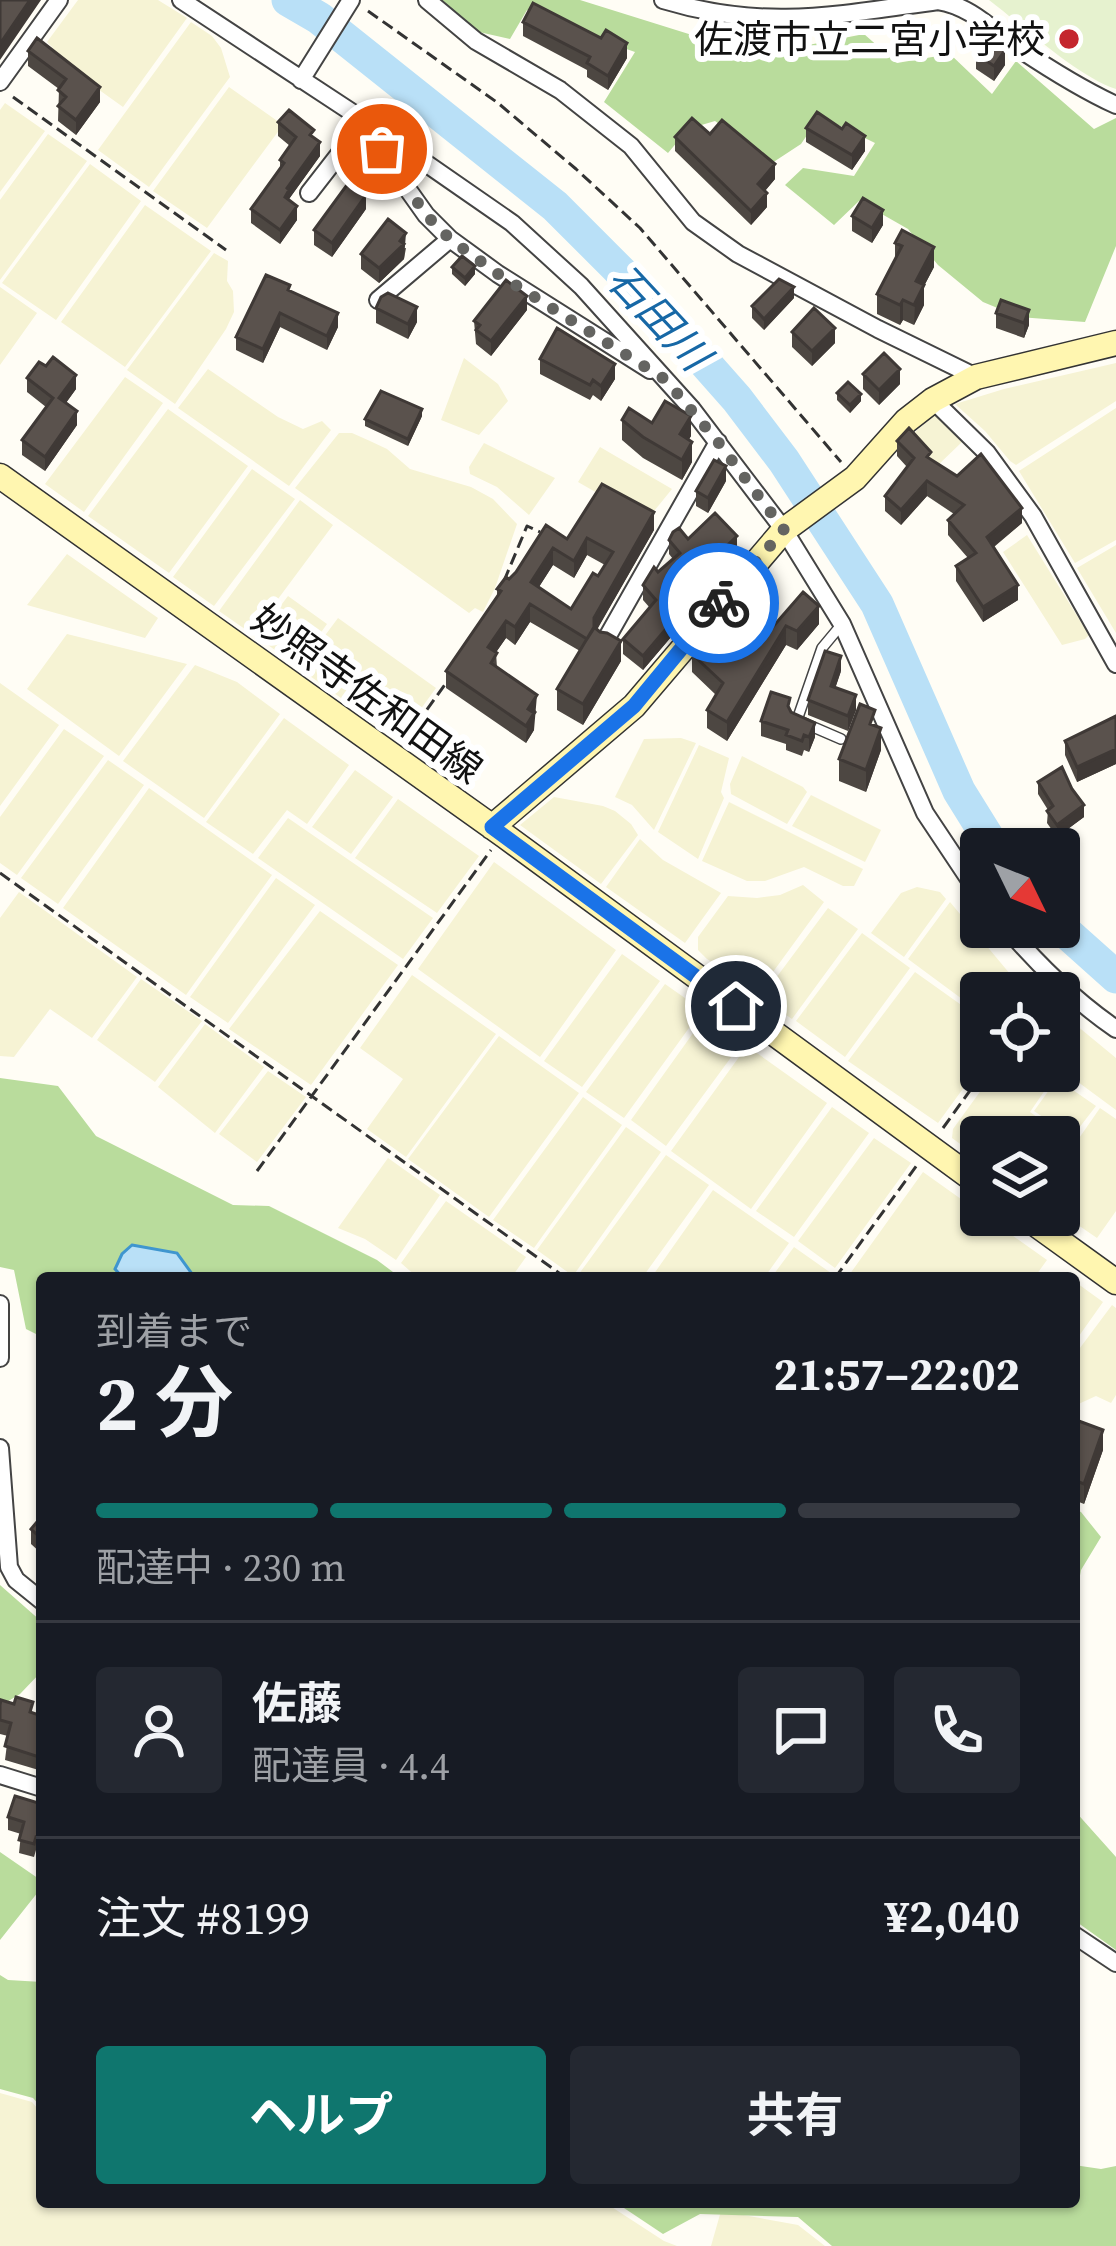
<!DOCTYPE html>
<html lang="ja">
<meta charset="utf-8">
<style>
:root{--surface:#171b24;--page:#242831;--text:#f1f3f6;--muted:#9ea1a6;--line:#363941;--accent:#0f766e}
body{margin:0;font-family:"Source Serif 4","Noto Sans JP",serif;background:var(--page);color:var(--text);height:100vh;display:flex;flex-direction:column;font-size:45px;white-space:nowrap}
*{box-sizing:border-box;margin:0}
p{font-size:39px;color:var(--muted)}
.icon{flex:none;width:66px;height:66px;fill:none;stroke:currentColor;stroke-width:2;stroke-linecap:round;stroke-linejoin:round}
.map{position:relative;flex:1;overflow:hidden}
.side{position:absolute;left:36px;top:1272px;width:1044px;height:936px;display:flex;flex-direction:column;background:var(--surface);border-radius:12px;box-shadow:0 3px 9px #0004}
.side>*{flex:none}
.needle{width:78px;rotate:133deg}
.tools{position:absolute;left:960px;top:828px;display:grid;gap:24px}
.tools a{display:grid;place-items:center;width:120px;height:120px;border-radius:12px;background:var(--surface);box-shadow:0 3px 9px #0004;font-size:60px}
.pin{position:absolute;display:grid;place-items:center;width:102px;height:102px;color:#fff;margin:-51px;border:6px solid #fff;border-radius:50%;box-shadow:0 3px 12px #0007}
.courier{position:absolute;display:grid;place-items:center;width:120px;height:120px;margin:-60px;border:9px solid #1a73e8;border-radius:50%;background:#fff;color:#222;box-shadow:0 3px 15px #0007}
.overview em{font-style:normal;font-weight:700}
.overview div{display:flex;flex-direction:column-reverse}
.overview{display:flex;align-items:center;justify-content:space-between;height:204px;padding:0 60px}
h1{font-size:78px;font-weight:700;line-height:90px}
.bar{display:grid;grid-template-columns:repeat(4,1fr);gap:18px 12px;align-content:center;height:144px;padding:0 60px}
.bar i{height:15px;border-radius:9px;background:var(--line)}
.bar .selected{background:var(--accent)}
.bar p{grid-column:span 4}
.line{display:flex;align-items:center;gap:30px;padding:0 60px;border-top:3px solid var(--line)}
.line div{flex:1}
.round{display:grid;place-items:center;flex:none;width:126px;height:126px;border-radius:12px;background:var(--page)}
.cta{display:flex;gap:24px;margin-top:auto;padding:24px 60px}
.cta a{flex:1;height:138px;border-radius:12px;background:var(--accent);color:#fff;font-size:48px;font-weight:700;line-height:138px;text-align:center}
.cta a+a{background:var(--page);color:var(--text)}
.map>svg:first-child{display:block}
.farmland{fill:#f6f3d4}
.forest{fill:#b9dc9c}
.pitch{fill:#e6f2cf}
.water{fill:#b9e0f7;stroke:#3f96cf;stroke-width:3}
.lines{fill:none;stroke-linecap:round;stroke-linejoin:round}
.river{stroke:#b9e0f7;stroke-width:33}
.lane-casing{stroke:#444;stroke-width:12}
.street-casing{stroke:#444;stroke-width:20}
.secondary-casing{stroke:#333;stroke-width:27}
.path{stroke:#333;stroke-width:3;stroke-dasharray:12 6;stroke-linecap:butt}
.lane{stroke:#fff;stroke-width:9}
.street{stroke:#fff;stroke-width:16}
.secondary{stroke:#fff6b0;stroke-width:24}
.wall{fill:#4d4742;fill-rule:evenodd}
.shaded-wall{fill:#3f3936}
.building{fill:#5a524d;stroke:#3f3936;stroke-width:3;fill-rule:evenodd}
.done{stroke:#646461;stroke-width:12;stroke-dasharray:0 21.6}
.route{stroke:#1a73e8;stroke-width:15}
.poi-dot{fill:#c4262e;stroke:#fff;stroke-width:4.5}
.labels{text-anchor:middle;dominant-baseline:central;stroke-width:12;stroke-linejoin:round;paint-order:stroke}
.poi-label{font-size:39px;fill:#111;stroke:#fff;text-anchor:end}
.street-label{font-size:39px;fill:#111;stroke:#fff}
.water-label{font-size:42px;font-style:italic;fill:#1768a6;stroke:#fff}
</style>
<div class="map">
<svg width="1116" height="2246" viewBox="0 0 1116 2246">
<rect width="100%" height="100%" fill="#fffdf5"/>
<!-- farmland -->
<path class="farmland" d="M78 0H158L187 18 123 107 49 54 53 48 47 42Z
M191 22 212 36 221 48 230 77 149 187 98 150Z
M229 87 283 125 207 228 153 191Z
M5 103 45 131 0 192V110Z
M48 134 87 161 0 280V200Z
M90 164 141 201 56 320 2 283Z
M145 205 211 251 125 367 61 322Z
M214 253 228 261 227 281 233 291 234 312 226 329 175 404 127 370Z
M0 287 37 313 0 365Z
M464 358 498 384 508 401 479 435 441 420Z
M1116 363V401L1016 465 1010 461 985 431 955 404 1004 389Z
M208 369 278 417 303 429 322 421 331 430 289 486 178 408Z
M125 377 163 403 84 512 45 484Z
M1116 408V540L1075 563 1019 471Z
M168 409 248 466 169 573 88 516Z
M936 414 962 442 936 467 908 438Z
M339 433H352L370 441 387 449 410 469 471 487 493 499 517 524 495 588 483 612 475 608 469 613 295 488Z
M484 443 555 478 529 515 497 487 470 474 469 467Z
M600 447 672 489 646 521 578 482Z
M252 469 295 499 214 606 173 577Z
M300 500 333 525 252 634 219 611Z
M1027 535 1089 635 1085 639 1062 645 1003 552Z
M1116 545V633L1077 568Z
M67 554 158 618 145 638 27 605Z
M288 596 327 624 297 666 257 637Z
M338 618 436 688 399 739 300 669Z
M67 634 187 664 119 756 27 689Z
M195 665 237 682 280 714 204 818 123 761Z
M0 683 59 725 0 806Z
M284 718 349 765 307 824 287 810 253 854 206 822Z
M64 729 104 756 17 875 0 863V817Z
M681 738 696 743 654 830 632 805 615 797 644 739Z
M699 745 729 758 721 792 724 798 698 859 658 832Z
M742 756 803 787 807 792 787 824 731 794 730 784Z
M108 760 144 785 58 904 21 878Z
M355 770 393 797 351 854 312 827Z
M149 788 272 875 186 995 63 908Z
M811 795 881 830 865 862 792 826Z
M554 797 603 806 615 811 631 824 638 835 601 884 520 825Z
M398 799 479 856 437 913 355 858Z
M729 802 863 869 854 886H843L804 867 765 881H747L702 861Z
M288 818 433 918 403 959 258 858Z
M640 839 663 860 721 893 685 943 606 887Z
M494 862 616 950 540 1057 418 969Z
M276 878 315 905 228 1023 190 997Z
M803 885 824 902 762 987 753 989 707 959 698 950V937L728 896 757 898 780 895Z
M917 887 940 892 946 899 904 957 871 933 901 893Z
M19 892 137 977 92 1038 50 1009 14 1057 0 1056V918Z
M950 902 1026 993H981V1013L908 959Z
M828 908 858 929 792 1019 761 998Z
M320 911 398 965 311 1085 229 1029Z
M862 933 910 968 845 1057 796 1021Z
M622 954 660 981 582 1087 544 1061Z
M915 972 981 1019V1064L938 1123 848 1061Z
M412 975 496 1034 406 1157 367 1129 403 1079 360 1048Z
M141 979 202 1021 155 1082 97 1040Z
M665 984 702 1010 624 1118 586 1092Z
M1059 1011 1116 1058V1110L1059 1068Z
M706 1015 743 1041 666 1146 631 1120Z
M205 1024 264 1067 215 1133 158 1087Z
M499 1036 579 1093 489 1217 408 1159Z
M747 1046 827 1103 751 1209 671 1151Z
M268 1071 306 1097 257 1162 219 1134Z
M995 1071H1046L1054 1077 1030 1112 1069 1140 1059 1155V1137H981V1159L952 1138 953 1129Z
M1057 1079 1096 1106 1072 1137 1034 1111Z
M583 1097 622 1125 534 1248 493 1220Z
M832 1107 869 1133 794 1237 756 1211Z
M1100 1108 1116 1119V1211L1097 1238 1059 1212V1167Z
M626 1127 661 1152 573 1276 537 1250Z
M874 1138 911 1163 835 1268 798 1241Z
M666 1155 709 1185 642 1278H576Z
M388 1158 440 1195 396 1260 365 1239 338 1228Z
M923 1172 1047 1260 1034 1278H847Z
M713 1190 789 1243 764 1278H651Z
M446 1201 526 1257 511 1278H418L401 1263Z
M794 1247 831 1273 827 1278H771Z
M1074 1281 1103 1302 1074 1343Z
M1112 1305 1116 1308V1395L1111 1403 1096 1396 1074 1406V1356Z
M0 2093 32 2102 42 2114V2202H604L664 2241 677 2246H0Z
M721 2211 798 2225 825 2246H711Z"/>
<!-- forest -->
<path class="forest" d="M442 0H580L692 35 778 51 864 34 897 63 950 54 992 94 1016 61 1094 129 1116 118V246L1085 322 1019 317 983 302 938 265 908 229 859 201 834 225 785 185 803 168 854 176 875 143 820 116 801 144 772 163 715 121 688 129 668 153 604 102 635 52 575 31 527 10 510 39 479 32Z
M0 1078 58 1086 96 1136 233 1205 269 1206 377 1260 401 1278H195L177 1253 132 1245 115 1269 123 1278H42V1337L26 1329 14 1270 0 1267Z
M1074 1509 1081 1512 1101 1537 1081 1570 1074 1609Z
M0 1585 42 1622V1671L20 1694 0 1706Z
M1074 1810 1116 1857V1950L1074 1920Z
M0 1852 42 1881V1887L0 1940Z
M0 1975 8 1980 42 1982V2108L33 2098 0 2089Z
M1074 2165 1101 2169 1116 2166V2246H832L798 2217 700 2214 663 2234 615 2202H1074Z"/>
<!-- pitch -->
<path class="pitch" d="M989 0H1116V89C1077 76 1023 26 989 0Z"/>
<!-- water -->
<path class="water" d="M132 1245 177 1253 195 1278H123L115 1269 122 1254Z"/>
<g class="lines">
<!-- river -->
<path class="river" d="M288 0 319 18 555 206 653 304 737 399 784 461 877 604 959 791 995 849
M1059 926 1116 977"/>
<!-- lane casing -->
<g class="lane-casing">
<path id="lane" d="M841 739 797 720 822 648 842 624"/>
</g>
<!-- street casing -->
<g class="street-casing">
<path id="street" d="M181 0 365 121 512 223 581 286 692 409 784 530 842 624 925 813 981 897
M427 0 476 41 560 90 631 146 693 222 738 254 878 329 976 377
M663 0C765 31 836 15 938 1 971 6 992 30 1018 48 1048 68 1083 90 1116 105
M301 80 351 0
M0 82 59 0
M309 193 365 121 399 177 426 215 450 239 498 274 650 370
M378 300 450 239
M933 400 987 453 1033 516 1116 664
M605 641 718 442
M1006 927C1039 966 1074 1000 1116 1029
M0 1304V1358
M0 1448 9 1567 16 1580 42 1601
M0 1775 42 1788
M1074 1935 1116 1963"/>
</g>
<!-- secondary casing -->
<g class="secondary-casing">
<path id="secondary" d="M0 476 505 836 981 1185
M492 827 634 706 784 530 855 478 906 421 933 400 976 377 1116 343
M1023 1215 1116 1282"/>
</g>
<!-- path -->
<path class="path" d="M368 11 498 103 576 169 640 228 841 462
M13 97 226 250
M504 581 527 526 540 532
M406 739 446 683
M0 873 566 1278
M943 1128 984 1071
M257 1171 491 850
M835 1278 917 1165"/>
<!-- lane -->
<use href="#lane" class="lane"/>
<!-- street -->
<use href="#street" class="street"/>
<!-- secondary -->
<use href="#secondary" class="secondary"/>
</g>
<!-- wall -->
<path class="wall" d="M523 22 627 58 608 90 587 77V70L523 36Z
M28 51 100 102 76 135 58 121 59 89 28 66Z
M976 54 1005 65 994 81 976 69Z
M278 122 314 138 320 156 289 199 297 220 280 244 251 223V209L280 168V160L290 146 278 136Z
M806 128 865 151 852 170 806 142Z
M710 134 775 179 765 191 767 207 751 225 675 151V137Z
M366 209 332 257 314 245V230Z
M852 216 883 225 872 243 852 231Z
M895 243 934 267 924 286V305L914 325 903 320 900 325 877 314V294L895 259Z
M406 248 404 259 379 283 361 269V254Z
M452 267 475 274 465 286 452 274Z
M290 290 338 327 327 350 280 327 263 363 236 350V337Z
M794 298 764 330 752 318V306Z
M376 308 417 322 408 339 376 323Z
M527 310 491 356 476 344 474 321Z
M996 313 1029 325 1024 338 996 328Z
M792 332 835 343 812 366 792 347Z
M540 359 615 379 601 401 593 395 590 400 540 374Z
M863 374 900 384 879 405 863 389Z
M27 378 76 389 66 403 77 425 45 471 22 455V440L46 407 27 392Z
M837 393 861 401 850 413 837 400Z
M422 416 408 446 365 426V419Z
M622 420 652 423 691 436 689 439 692 462 682 480 643 458 622 440Z
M897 441 931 460 1022 523 994 547 1018 600 983 622 956 581V566L968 558 948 535V520L954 514 927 496 901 525 885 511V496L907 467 897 456Z
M726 481 708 513 696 506V491Z
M654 530 597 629 621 661 583 725 557 710V689L580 651 530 622 515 645 506 638 496 652 497 668 537 712 534 716V730L526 743 446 688V671L497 596V589L509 579 567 539ZM587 555 605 565 571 609 539 587 553 565 574 578Z
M688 539 737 550 711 575V582L685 605V616L671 628V637L643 670 623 654V639L650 608 643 600V585L673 559 669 554V540Z
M803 592 819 624 797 650 786 645 727 741 707 728V710L716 695 692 672V654L717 653 758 644Z
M841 671 835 688 856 710 848 731 808 715V700Z
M790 710 815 737 809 752 804 750 802 756 786 750V744L761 736V721Z
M1116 716V764L1077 782 1065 755V741Z
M875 726 881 750 866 792 839 781V759Z
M1038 782 1084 817 1057 837 1047 823 1048 810 1038 794Z
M1074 1427 1103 1450 1084 1504 1074 1500Z
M42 1516V1554L31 1544V1529Z
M0 1705 42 1716V1771L5 1760 8 1736 0 1734Z
M42 1804V1852L36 1850 34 1857 19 1853 21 1834 8 1830V1817Z"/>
<!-- shaded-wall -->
<path class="shaded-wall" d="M30 0H41L0 60V44Z
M627 43V58L608 90V76Z
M1005 50V65L994 81V66Z
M100 87V102L76 135V120Z
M865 136V151L852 170V155Z
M320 142V156L289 199V204L285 197 287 188Z
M775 164V179L758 199V184Z
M767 193V207L751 225V211Z
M366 195V209L332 257V243Z
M297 206V220L280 244V230Z
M883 210V225L872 243V228Z
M406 233 404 259 379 283V268Z
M934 247V267L924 286V305L914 325 916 281Z
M475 266V274L465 286V278Z
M794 287V298L764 330V319Z
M527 296V310L491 356V341Z
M903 300V320L900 325V305Z
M417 307V322L408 339V324Z
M1029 310V325L1024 338V323Z
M280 313V327L263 363V349Z
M338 313V327L327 350V336Z
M835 328V343L812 366V351Z
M615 364V379L601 401V386Z
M900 369V384L879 405V390Z
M76 375V389L59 412V398Z
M861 394V401L850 413V405Z
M422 409V416L408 446V439Z
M77 411V425L45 471V457Z
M691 416V436L680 454V434Z
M692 442V462L682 480V460Z
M726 466V481L708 513V498Z
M927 481V496L901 525V510Z
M1022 508V523L987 552V537Z
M654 512V530L594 635V618Z
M737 536V550L711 575V582L685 605V616L671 628V637L643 670V656L680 595 708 564Z
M587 538V555L574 578V561Z
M553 548V565L531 599V582Z
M1018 585V600L983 622V607Z
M530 604V622L515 645V627Z
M819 606V624L797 650V631Z
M506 621V638L488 664V647Z
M786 626V645L727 741V722Z
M621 641V661L583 725V704Z
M841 656V671L831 701V686Z
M537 695 534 730 526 743 528 709Z
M856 695V710L848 731V716Z
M815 723V737L809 752V737Z
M881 728V750L866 792V770Z
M1116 749V764L1077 782V767Z
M1084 805V817L1057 837V825Z
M1103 1430V1450L1084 1504V1484Z"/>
<!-- building -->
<path class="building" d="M0 0H30L0 44Z
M533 3 601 38 606 30 627 43 608 76 587 63 590 57 523 22Z
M37 38 100 87 76 120 58 106 66 97 58 90 66 79 28 51Z
M988 38 1005 50 994 66 976 54Z
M289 110 314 130 310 135 320 142 287 188 289 190 285 197 297 206 280 230 251 209 284 163 280 160 296 137 278 122Z
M817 112 842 129 846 123 865 136 852 155 806 128Z
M692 118 710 134 722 120 775 164 758 184 767 193 751 211 675 137Z
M349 182 366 195 332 243 314 230Z
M863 198 883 210 872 228 852 216Z
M388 219 406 233 400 241 404 244 379 268 361 254Z
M902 230 934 247 916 281 924 285 914 305 903 300 900 305 877 294 902 246 895 243Z
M462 256 475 266 465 278 452 267Z
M266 275 290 285 288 290 338 313 327 336 280 313 263 349 236 337Z
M779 279 794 287 764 319 752 306Z
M506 280 527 296 491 341 476 330 480 325 474 321Z
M388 293 417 307 408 324 376 308 381 297Z
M1001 300 1029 310 1024 323 996 313Z
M814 308 835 328 812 351 792 332Z
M557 328 615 364 601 386 593 380 590 385 540 359Z
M884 353 900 369 879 390 863 374Z
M53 357 76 375 59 398 77 411 45 457 22 440 53 398 27 378 39 362 46 366Z
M848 382 861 394 850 405 837 393Z
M381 391 422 409 408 439 365 419Z
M665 401 691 416 680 434 692 442 682 460 643 437 622 420 629 408 652 423Z
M909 428 931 452 927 457 957 476 981 454 1022 508 987 537 1018 585 983 607 956 566 976 553 948 520 964 505 927 481 901 510 885 496 914 458 897 441Z
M714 460 726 466 708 498 696 491Z
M602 484 654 512 594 618V628L587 639 530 604 515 627 506 621 488 647 497 653 491 663 537 695 528 709 534 713 526 726 446 671 501 591 497 589 506 577 509 579 516 572 546 525 567 539ZM587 538 613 552 598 576 593 573 571 609 531 582 553 548 574 561Z
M715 513 737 536 708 564 711 568 680 595 685 601 666 618 671 623 643 656 623 639 656 600 643 585 654 567 658 572 680 553 669 540 673 532 679 528 688 539Z
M803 592 819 606 797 631 786 626 727 722 707 710 723 683 692 654 704 641 717 653 732 628 758 644Z
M594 627 600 632 607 633 621 641 583 704 557 689Z
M825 651 841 656 831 686 856 695 848 716 808 700Z
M771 692 790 698 788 706 791 712 815 723 809 737 804 735 802 741 786 735 788 730 761 721Z
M860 704 875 710 870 724 881 728 866 770 839 759Z
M1116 716V749L1077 767 1065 741Z
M1062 767 1072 789 1084 805 1057 825 1047 811 1053 806 1038 782Z
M1076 1420 1103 1430 1084 1484 1074 1480V1427Z
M42 1516V1539L31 1529Z
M16 1697 33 1702 30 1712 42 1716V1758L5 1746 11 1723 0 1720V1705L1 1700 14 1704Z
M15 1796 42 1804V1839L36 1837 34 1844 19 1840 24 1822 8 1817Z"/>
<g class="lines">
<!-- done -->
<path class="done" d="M382 149 426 215 450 239 498 274 666 380 718 442 784 530 719 603"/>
<!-- route -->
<path class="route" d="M719 603 634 706 492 827 736 1006"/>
</g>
<!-- markers -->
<circle class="poi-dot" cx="1069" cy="39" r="12"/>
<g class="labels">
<!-- poi labels -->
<g class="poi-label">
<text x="1045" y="39">佐渡市立二宮小学校</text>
</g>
<!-- street labels -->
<g class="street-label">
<text transform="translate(367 694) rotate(36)">妙照寺佐和田線</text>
</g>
<!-- water labels -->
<g class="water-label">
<text transform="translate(659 317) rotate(47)">石田川</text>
</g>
</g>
</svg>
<div class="tools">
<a><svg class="needle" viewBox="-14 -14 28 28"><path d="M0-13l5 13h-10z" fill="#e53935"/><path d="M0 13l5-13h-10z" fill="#9ea1a6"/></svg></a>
<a><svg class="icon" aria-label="locate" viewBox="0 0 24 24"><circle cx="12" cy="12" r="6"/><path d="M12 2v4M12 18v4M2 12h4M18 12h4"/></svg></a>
<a><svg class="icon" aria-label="layers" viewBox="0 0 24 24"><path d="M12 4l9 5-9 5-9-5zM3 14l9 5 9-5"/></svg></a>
</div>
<div class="pin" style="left:382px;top:149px;background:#ea580c"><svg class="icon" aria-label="bag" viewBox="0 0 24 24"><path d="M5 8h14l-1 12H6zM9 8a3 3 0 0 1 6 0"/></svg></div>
<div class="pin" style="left:736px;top:1006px;background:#1f2937"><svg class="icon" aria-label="home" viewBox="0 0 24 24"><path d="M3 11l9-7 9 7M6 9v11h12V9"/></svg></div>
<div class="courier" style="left:719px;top:603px"><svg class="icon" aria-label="bike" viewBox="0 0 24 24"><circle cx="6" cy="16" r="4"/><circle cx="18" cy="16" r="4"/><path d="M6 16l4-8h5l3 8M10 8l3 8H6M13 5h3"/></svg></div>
<section class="side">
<div class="overview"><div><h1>2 分</h1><p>到着まで</p></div><em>21:57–22:02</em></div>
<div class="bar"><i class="selected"></i><i class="selected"></i><i class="selected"></i><i></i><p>配達中 · 230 m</p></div>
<div class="line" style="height:216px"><a class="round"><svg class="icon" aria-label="person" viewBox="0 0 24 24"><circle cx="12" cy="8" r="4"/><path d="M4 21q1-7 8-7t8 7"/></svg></a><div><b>佐藤</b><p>配達員 · 4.4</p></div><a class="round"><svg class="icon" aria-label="chat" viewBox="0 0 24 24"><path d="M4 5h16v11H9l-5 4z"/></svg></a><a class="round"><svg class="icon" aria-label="phone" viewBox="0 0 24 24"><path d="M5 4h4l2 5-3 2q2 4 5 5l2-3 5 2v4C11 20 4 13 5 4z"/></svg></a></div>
<div class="line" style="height:156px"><div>注文 #8199</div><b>¥2,040</b></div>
<div class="cta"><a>ヘルプ</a><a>共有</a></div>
</section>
</div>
